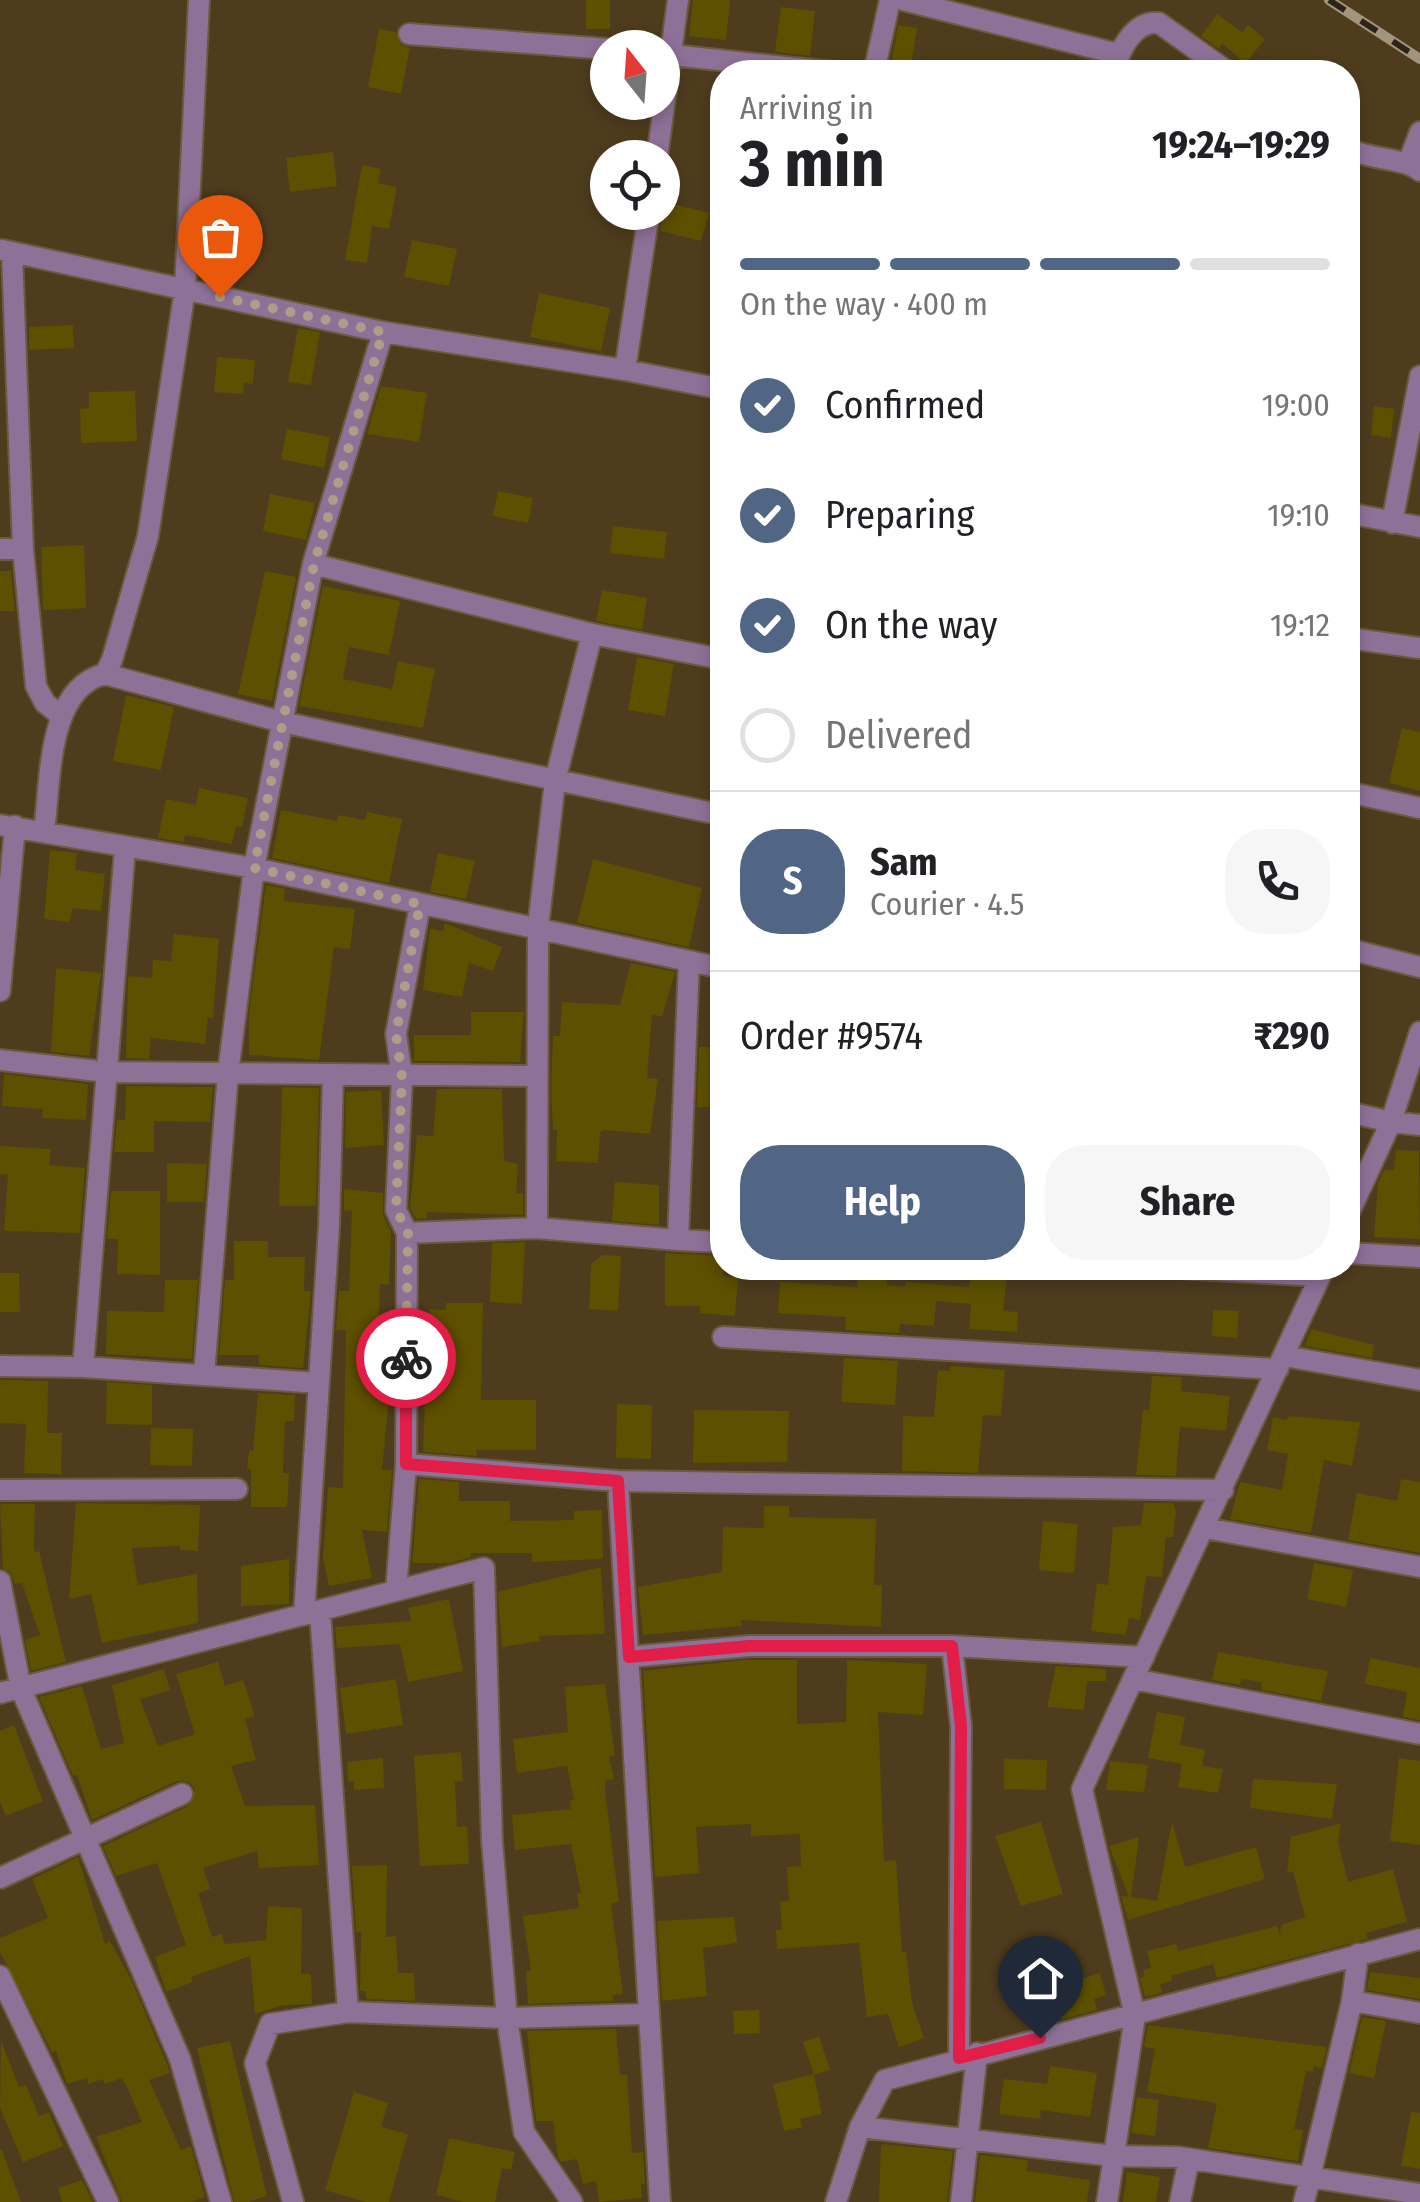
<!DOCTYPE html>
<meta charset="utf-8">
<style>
:root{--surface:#fff;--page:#f6f6f6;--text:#202124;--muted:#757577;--line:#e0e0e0;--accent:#516585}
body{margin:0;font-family:"Fira Sans Condensed",sans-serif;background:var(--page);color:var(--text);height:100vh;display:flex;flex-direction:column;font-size:38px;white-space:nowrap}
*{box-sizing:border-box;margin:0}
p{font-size:32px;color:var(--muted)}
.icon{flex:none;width:55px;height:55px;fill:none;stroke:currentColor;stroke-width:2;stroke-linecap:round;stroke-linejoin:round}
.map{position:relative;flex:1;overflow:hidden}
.drawer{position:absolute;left:710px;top:60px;width:650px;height:1220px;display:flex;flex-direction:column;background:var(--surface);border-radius:40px;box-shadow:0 5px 15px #0003}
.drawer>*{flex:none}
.needle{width:65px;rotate:343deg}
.buttons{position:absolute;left:590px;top:30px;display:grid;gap:20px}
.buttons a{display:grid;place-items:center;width:90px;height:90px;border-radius:50%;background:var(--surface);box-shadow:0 5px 15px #0003;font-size:50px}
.pin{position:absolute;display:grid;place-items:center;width:85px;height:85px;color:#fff;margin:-102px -42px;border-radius:50% 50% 50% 0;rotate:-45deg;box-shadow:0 0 10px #0007}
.pin .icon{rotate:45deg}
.courier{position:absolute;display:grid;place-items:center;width:100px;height:100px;margin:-50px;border:8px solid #e11d48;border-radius:50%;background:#fff;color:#222;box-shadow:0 2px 12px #0007}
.summary em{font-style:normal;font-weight:700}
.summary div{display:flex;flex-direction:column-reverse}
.summary{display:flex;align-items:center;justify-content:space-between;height:170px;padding:0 30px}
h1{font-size:65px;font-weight:700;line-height:75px}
.bar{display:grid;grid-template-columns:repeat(4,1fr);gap:15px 10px;align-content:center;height:120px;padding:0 30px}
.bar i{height:12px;border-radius:8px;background:var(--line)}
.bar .selected{background:var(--accent)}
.bar p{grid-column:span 4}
.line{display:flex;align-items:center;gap:25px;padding:0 30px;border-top:2px solid var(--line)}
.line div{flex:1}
.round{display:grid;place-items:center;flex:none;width:105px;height:105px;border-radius:40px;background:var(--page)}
ol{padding:0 30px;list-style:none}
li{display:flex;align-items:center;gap:30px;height:110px}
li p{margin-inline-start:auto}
li .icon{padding:10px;border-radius:50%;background:var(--accent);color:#fff;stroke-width:4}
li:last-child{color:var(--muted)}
li i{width:55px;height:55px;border:5px solid var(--line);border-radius:50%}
.action{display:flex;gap:20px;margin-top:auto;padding:20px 30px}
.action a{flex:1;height:115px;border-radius:40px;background:var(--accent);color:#fff;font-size:40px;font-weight:700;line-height:115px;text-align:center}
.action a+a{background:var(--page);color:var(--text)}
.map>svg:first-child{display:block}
.building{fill:#5d5000}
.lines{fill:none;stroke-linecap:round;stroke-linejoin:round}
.minor-casing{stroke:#6b5a3e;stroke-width:24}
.minor{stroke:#8f7198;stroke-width:20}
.rail-casing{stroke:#a2947d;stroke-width:10}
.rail{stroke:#2d2417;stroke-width:6;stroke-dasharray:19;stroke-linecap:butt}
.done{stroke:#ac9e88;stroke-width:10;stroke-dasharray:0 18}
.route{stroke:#e11d48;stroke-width:12}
</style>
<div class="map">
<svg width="1420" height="2202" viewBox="0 0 1420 2202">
<rect width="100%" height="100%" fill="#4e3c1d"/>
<!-- building -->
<path class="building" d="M586 0H610V29H586Z
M693 0H730L726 40 689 36Z
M781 7 815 11 810 56 775 52Z
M1217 14 1242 32 1248 25 1265 39 1246 63 1222 44 1219 49 1201 36Z
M898 25 917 28 910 72H890Z
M379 29 396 32 401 45 410 48 401 94 368 87Z
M333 152 337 186 290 192 286 158Z
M362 165 381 169 378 183 397 187 389 229 372 226 367 263 345 260Z
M665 202 709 213 701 241 660 231Z
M412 240 457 249 449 286 404 277Z
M539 293 610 308 601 351 530 337Z
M73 325 74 348 29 350V327Z
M298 328 320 332 311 385 288 382Z
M217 357 255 360 253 384 244 383 243 394 214 392Z
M381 386 427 393 419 442 367 434Z
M135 391 137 441 81 443 80 409 89 408V392Z
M1374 406 1394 409 1391 438 1371 435Z
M287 429 330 437 324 468 281 459Z
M498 491 533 498 528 523 493 516Z
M270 494 315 503 306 540 263 531Z
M613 526 667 532 664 559 610 553Z
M84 545 86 608 43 610 41 547Z
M0 571H11L15 611H0Z
M265 571 296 577 272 701 238 694Z
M323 586 400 601 389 655 349 647 343 679 392 689 398 661 435 669 423 728 299 706Z
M602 590 647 598 642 630 596 621Z
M637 657 674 664 665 716 628 710Z
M126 695 174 707 161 770 113 761Z
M1402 728 1420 732V791L1389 783Z
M199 788 248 798 242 827 236 826 232 844 185 835 184 842 158 838 166 799 196 805Z
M281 810 337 821 338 815 365 820 367 812 402 819 389 883 272 858Z
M50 850 77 853 75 870 105 874 101 911 72 908 70 922 44 919Z
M438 853 475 861 466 899 430 892Z
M593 859 702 888 689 947 577 923Z
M266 885 285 889 284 901 355 909 350 949 334 947 319 1060 249 1055V1013Z
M445 923 502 947 493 971 469 963 462 997 423 990 430 929 443 931Z
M174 934 219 939 213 1018 208 1017 205 1044 151 1038 149 1059 126 1058 128 976 152 978 153 960 171 961Z
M631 963 675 972 662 1017 652 1014 647 1078 658 1079 650 1134 604 1130 600 1132 598 1163 556 1161 557 1130H553L551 1089 553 1036H560L562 1002 620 1005Z
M56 968 101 973 89 1056 51 1052Z
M471 1012H524L520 1062 414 1061V1035H471Z
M699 1047H722V1107H697Z
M4 1074 88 1084 86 1120 42 1118 43 1109 2 1106Z
M126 1086 213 1087 210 1122 154 1121V1152H114L117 1120H125Z
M282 1087 319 1088 316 1206H279Z
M437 1089H502L504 1161 518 1164 516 1193H523V1215L427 1212V1218L416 1219 410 1207 417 1135 433 1136Z
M381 1090 384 1145 345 1148 346 1092Z
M0 1146 51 1149 49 1165 85 1168 80 1233 4 1231 8 1175 0 1174Z
M1396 1150 1419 1151 1420 1239 1374 1237 1378 1183 1384 1170H1394Z
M167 1163 207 1164 204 1202H167Z
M615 1182 659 1185V1225L612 1221Z
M344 1189 383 1193V1215L391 1232 389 1285 380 1284 377 1386 390 1387 382 1470H392L387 1532 362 1530 372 1578 329 1586 323 1558 328 1487 343 1488 346 1330H336L339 1291H349L352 1211 344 1210Z
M111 1191H160V1275L117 1274 118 1239H107Z
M234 1241H268V1257H305L304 1291H311L303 1368 259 1365V1355H219L225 1280H234Z
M525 1242 522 1304 490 1302 492 1243Z
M665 1253 722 1256 723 1276 738 1278 735 1316 700 1313V1306H665Z
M603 1255 621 1256 618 1311 589 1309 591 1264Z
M858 1268H888L887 1285 905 1287 906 1282 969 1287 970 1276 978 1277V1271L1007 1275 1003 1311 1018 1312 1017 1332 969 1329 971 1304 936 1301 934 1326 900 1324 899 1333 845 1330 846 1317 778 1313 780 1282 857 1287Z
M0 1273H19L20 1312H0Z
M165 1280H198L192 1359 106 1354 107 1311 164 1312Z
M446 1303H483L481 1400H536V1450H476L477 1456 423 1452 426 1369H432L429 1309 446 1310Z
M1213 1310 1239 1311 1237 1338 1212 1336Z
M1311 1329 1374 1345 1372 1358 1305 1346Z
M844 1358 898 1361 895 1405 841 1402Z
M950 1366 1005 1370 1001 1416 983 1415 978 1473 902 1471 903 1416 934 1417 938 1370 950 1371Z
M1152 1376 1182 1377 1181 1391 1230 1396 1226 1431 1180 1427 1176 1476 1136 1475 1143 1410H1149Z
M0 1380 48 1381 47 1433H62L61 1474 24 1473 26 1424 0 1423Z
M107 1382 152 1385V1425L106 1424Z
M258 1393 295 1395 294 1421H285L283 1473H289L287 1507H251V1469H247L249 1451H253Z
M617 1404 652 1405 651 1459 616 1458Z
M694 1410 789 1411 787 1462 693 1463Z
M1288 1416 1360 1422 1352 1466 1324 1460 1311 1533 1230 1519 1240 1482 1282 1490 1288 1454 1267 1450 1273 1417 1287 1420Z
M151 1428 193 1429 192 1466 150 1465Z
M419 1479 459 1482V1501H510V1521L574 1520V1511L602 1510 603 1559 532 1562V1553H471V1557L450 1563H412Z
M1401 1479 1420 1482V1553L1348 1540 1357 1493 1397 1501Z
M76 1503 200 1505 198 1551 180 1550V1546L132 1548 138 1585 197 1574 198 1623 102 1643 91 1594 69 1599Z
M1144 1503H1173L1176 1511 1173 1537H1166L1162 1577 1146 1576 1140 1620 1129 1618 1126 1635 1091 1631 1097 1583 1108 1585 1113 1527 1141 1525Z
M0 1504H35L34 1552 39 1551 66 1662 31 1671 25 1640 40 1635 22 1583 15 1584 11 1573 3 1568Z
M764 1506H789V1517L876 1519 874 1585H882L881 1627 741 1620 742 1626 643 1635 638 1587 722 1572 723 1527 764 1528Z
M1043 1521 1078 1524 1074 1573 1039 1570Z
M289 1559V1604L241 1606V1566Z
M1314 1563 1353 1570 1346 1607 1307 1599Z
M601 1567 605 1634 539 1636 540 1641 502 1647 498 1592Z
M449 1599 463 1671 408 1682 400 1644 337 1648 335 1627 411 1621 408 1608Z
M1218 1652 1328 1671 1321 1701 1261 1690 1262 1682 1241 1679 1240 1685 1212 1680Z
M1370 1658 1420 1668V1720L1403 1717 1407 1692 1365 1684Z
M744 1660H797V1724L846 1722 847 1660 927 1664 923 1715 878 1712 884 1861 896 1860 902 1952H906L912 2003 924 2038 899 2047 888 2014 867 2017 859 1943 777 1949 776 1930H782L780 1902 789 1901 787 1867 801 1866 800 1834 751 1836V1824L696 1827 699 1873 655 1877 643 1671Z
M218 1662 225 1686 243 1680 255 1716 245 1719 256 1760 231 1766 245 1806 315 1805 319 1865 259 1868 257 1851 203 1868 210 1889 198 1893 212 1937 221 1934 225 1944 266 1940 268 1906 302 1908 301 1974H311L312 2004 283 2005 255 2014 250 1956 191 1977 193 1982 166 1992 155 1957 186 1945 157 1863 116 1876 103 1846 188 1806 195 1789 189 1782 177 1781 92 1820 77 1775 73 1776 39 1697 82 1686 101 1749 124 1743 112 1685 164 1669 170 1690 140 1699 158 1746 195 1734 176 1674Z
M1056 1666 1106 1669V1681H1087L1084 1710 1047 1707Z
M396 1679 403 1725 346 1734 340 1688Z
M605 1684 615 1755 609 1757 614 1779 606 1780 605 1790 619 1902 611 1904 623 1994 613 1995V2001L528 2004 526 1971H531L523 1916 579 1908 577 1894 581 1893 571 1844 515 1850 512 1815 571 1809 570 1801 574 1800 567 1766 517 1773 513 1739 568 1732 565 1687Z
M1157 1712 1185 1717 1180 1745 1205 1750 1202 1766 1223 1769 1218 1793 1178 1787 1182 1764 1148 1758Z
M14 1725 43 1801 6 1816 0 1802V1731Z
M461 1752 463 1781 455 1782 457 1827 467 1826 469 1864 420 1866 414 1756Z
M383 1758 384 1788 354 1790V1781L348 1782 347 1762Z
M1399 1758 1420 1761V1845L1390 1841Z
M1004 1759 1047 1760 1046 1790 1004 1789Z
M1110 1761 1148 1765 1144 1792 1106 1790Z
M1253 1779 1337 1784 1332 1819 1250 1808Z
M1041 1822 1063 1894 1021 1906 995 1836Z
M1172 1822 1185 1867 1256 1847 1265 1879 1128 1920 1121 1896 1129 1897 1109 1846 1139 1837 1131 1897 1157 1901Z
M1341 1823 1338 1842 1348 1882 1393 1869 1407 1922 1366 1933 1368 1939 1217 1978 1213 1964 1171 1976 1172 1981 1160 1984 1162 1993 1145 1997 1140 1978 1145 1976 1143 1970 1151 1968 1147 1951 1176 1944 1178 1951 1277 1926 1280 1935 1281 1925 1305 1917 1293 1871 1287 1873 1291 1837Z
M78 1857 105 1944 110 1941 131 1979 167 2064 170 2073 149 2080 181 2150 191 2146 205 2197 191 2202H122L96 2137 142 2122 127 2087 122 2078 105 2084 103 2079 88 2084 87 2078 67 2084 56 2051 52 2052 0 1952V1938L48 1918 32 1879Z
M387 1865 386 1937 396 1936 398 1973H414L415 2001 366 1999V1991H360L361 1932H356L352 1866Z
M734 1917 737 1943 703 1948 707 1996 662 2001 657 1921Z
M1370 1972 1420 1978V1999L1367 1990Z
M1100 1973 1106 1995 1094 1999 1097 2010 1042 2024 1037 2008 1053 2003 1048 1989Z
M759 2010 760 2033 734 2034 733 2011Z
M1362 2017 1386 2021 1374 2078 1349 2073Z
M1148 2025 1327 2047 1322 2068 1314 2066 1313 2072 1306 2071 1294 2129 1303 2130 1298 2161 1208 2148 1217 2103 1147 2092 1155 2049 1144 2047Z
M616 2029 620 2075 627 2074 632 2153 643 2152 645 2184H641L642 2198 599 2202 596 2181 583 2184 577 2159 561 2162 558 2157 553 2121H536L527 2031Z
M819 2036 830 2070 814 2075 822 2114 800 2119 802 2127 784 2131 773 2084 814 2074 803 2042Z
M1 2041 19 2087 26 2085 39 2116 49 2112 63 2146 23 2162 0 2108Z
M230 2041 267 2196 247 2202H234L197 2048Z
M1050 2066 1097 2073 1090 2117 1041 2110 1040 2119 999 2114 1004 2079 1047 2084Z
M354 2092 388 2103 381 2127 408 2134 389 2202H366L325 2190Z
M1137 2097 1159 2100 1155 2136 1131 2133Z
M1411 2112 1420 2113V2169L1401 2166Z
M449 2138 515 2152 511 2170 502 2168 495 2202H464L436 2195Z
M881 2144 953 2151 947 2202H879Z
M0 2150H2L21 2202H0Z
M980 2155 1028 2160 1027 2171 1090 2180 1087 2202H975Z
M1127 2172 1160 2177 1156 2202H1123Z
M82 2180 93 2202H62L58 2188Z"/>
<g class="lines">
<!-- minor casing -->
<g class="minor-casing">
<path id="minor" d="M903 0 1118 54
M409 34 608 49
M662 54 833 72
M874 72 890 0
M1115 72C1118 51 1134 20 1159 23L1228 72
M1348 149C1372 160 1405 158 1420 171
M657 158 678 0
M1409 161 1420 132
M649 212 625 370 722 389
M2 250 383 332
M12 252 23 549 36 686 45 703 60 715
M1348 513 1420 527
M1392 523 1420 376
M0 549H23
M313 564 254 868 228 1073 534 1076
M592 634 722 659
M1348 638 1420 648
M105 674 282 722 722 815
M1348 792 1420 808
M0 825 254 868 722 968
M44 831C51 783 46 688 105 674L112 660 148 536 185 289 199 0
M1348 949 1420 967
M689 961 678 1240 722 1242
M0 991 15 826
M1420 1032 1391 1122 1420 1125
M0 1060 107 1072 228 1073 204 1375
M1348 1112 1391 1122 1348 1215
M537 1228 678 1240
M407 1233 537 1228 538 927 555 781 592 634 313 564 383 332 625 370
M1348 1253 1420 1257
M1178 1268 1320 1276
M723 1337 1278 1369
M1284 1356 1420 1380
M0 1366 83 1367 319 1383
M83 1367 125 848
M406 1464 618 1481 1223 1490
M618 1481 660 2202
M0 1490 237 1489
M1205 1528 1420 1567
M0 1581 21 1689 180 2059 221 2202
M396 1591 406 1464 407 1233 396 1210 402 1077 396 1034 420 905
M320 1611 348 2012
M304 1615 329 1226 333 1075
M629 1657 749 1646H952
M1133 1679 1420 1734
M0 1693 484 1568 492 1841 507 2018 524 2132 572 2202
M0 1878 182 1794
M1358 1954 1352 2001 1420 2013
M0 1976 108 2202
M959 2058 961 1726 952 1646 1144 1657
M860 2127 1114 2156 1178 2157 1420 2194
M293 2202 255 2063 270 2024 348 2012 507 2018 646 2014
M836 2202 860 2127 885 2080 1420 1939
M961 2202 977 2053
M1107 2202 1135 2016 1082 1789 1324 1268
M1180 2202 1189 2159
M1304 2202 1352 2001"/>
</g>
<!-- minor -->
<use href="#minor" class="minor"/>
<!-- rail casing -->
<g class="rail-casing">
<path id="rail" d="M1329 0 1420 59"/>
</g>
<!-- rail -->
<use href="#rail" class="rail"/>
</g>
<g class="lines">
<!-- done -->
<path class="done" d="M220 297 383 332 314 564 254 868 420 904 396 1034 402 1077 396 1210 408 1232 406 1358"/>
<!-- route -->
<path class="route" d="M406 1358V1464L618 1481 629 1657 749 1646H952L961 1726 959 2058 1040 2038"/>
</g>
</svg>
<div class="buttons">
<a><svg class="needle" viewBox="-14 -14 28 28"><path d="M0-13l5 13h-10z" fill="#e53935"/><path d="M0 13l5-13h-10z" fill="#757577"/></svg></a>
<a><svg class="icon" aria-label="locate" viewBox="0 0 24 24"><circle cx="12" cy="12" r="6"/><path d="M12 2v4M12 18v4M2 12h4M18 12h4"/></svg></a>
</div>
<div class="pin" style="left:220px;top:297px;background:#ea580c"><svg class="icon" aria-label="bag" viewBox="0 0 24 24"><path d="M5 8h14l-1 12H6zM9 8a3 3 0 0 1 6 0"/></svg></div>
<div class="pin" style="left:1040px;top:2038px;background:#1f2937"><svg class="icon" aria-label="home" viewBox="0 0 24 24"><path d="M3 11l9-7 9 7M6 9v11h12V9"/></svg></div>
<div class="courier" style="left:406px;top:1358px"><svg class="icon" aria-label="bike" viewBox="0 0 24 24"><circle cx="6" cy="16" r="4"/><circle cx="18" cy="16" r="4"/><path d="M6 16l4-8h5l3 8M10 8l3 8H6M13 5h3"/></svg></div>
<section class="drawer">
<div class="summary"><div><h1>3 min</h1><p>Arriving in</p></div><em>19:24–19:29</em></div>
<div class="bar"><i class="selected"></i><i class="selected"></i><i class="selected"></i><i></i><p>On the way · 400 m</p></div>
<ol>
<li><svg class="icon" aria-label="check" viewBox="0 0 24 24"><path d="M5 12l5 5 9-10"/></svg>Confirmed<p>19:00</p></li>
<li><svg class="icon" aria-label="check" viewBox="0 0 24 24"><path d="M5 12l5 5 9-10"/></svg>Preparing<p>19:10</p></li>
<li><svg class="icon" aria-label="check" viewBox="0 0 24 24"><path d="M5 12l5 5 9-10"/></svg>On the way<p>19:12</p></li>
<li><i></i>Delivered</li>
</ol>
<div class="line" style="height:180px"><b class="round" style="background:var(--accent);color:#fff">S</b><div><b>Sam</b><p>Courier · 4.5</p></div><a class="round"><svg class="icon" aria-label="phone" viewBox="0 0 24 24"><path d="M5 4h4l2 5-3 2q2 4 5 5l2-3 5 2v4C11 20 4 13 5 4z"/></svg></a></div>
<div class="line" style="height:130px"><div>Order #9574</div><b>₹290</b></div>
<div class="action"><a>Help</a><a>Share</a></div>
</section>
</div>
